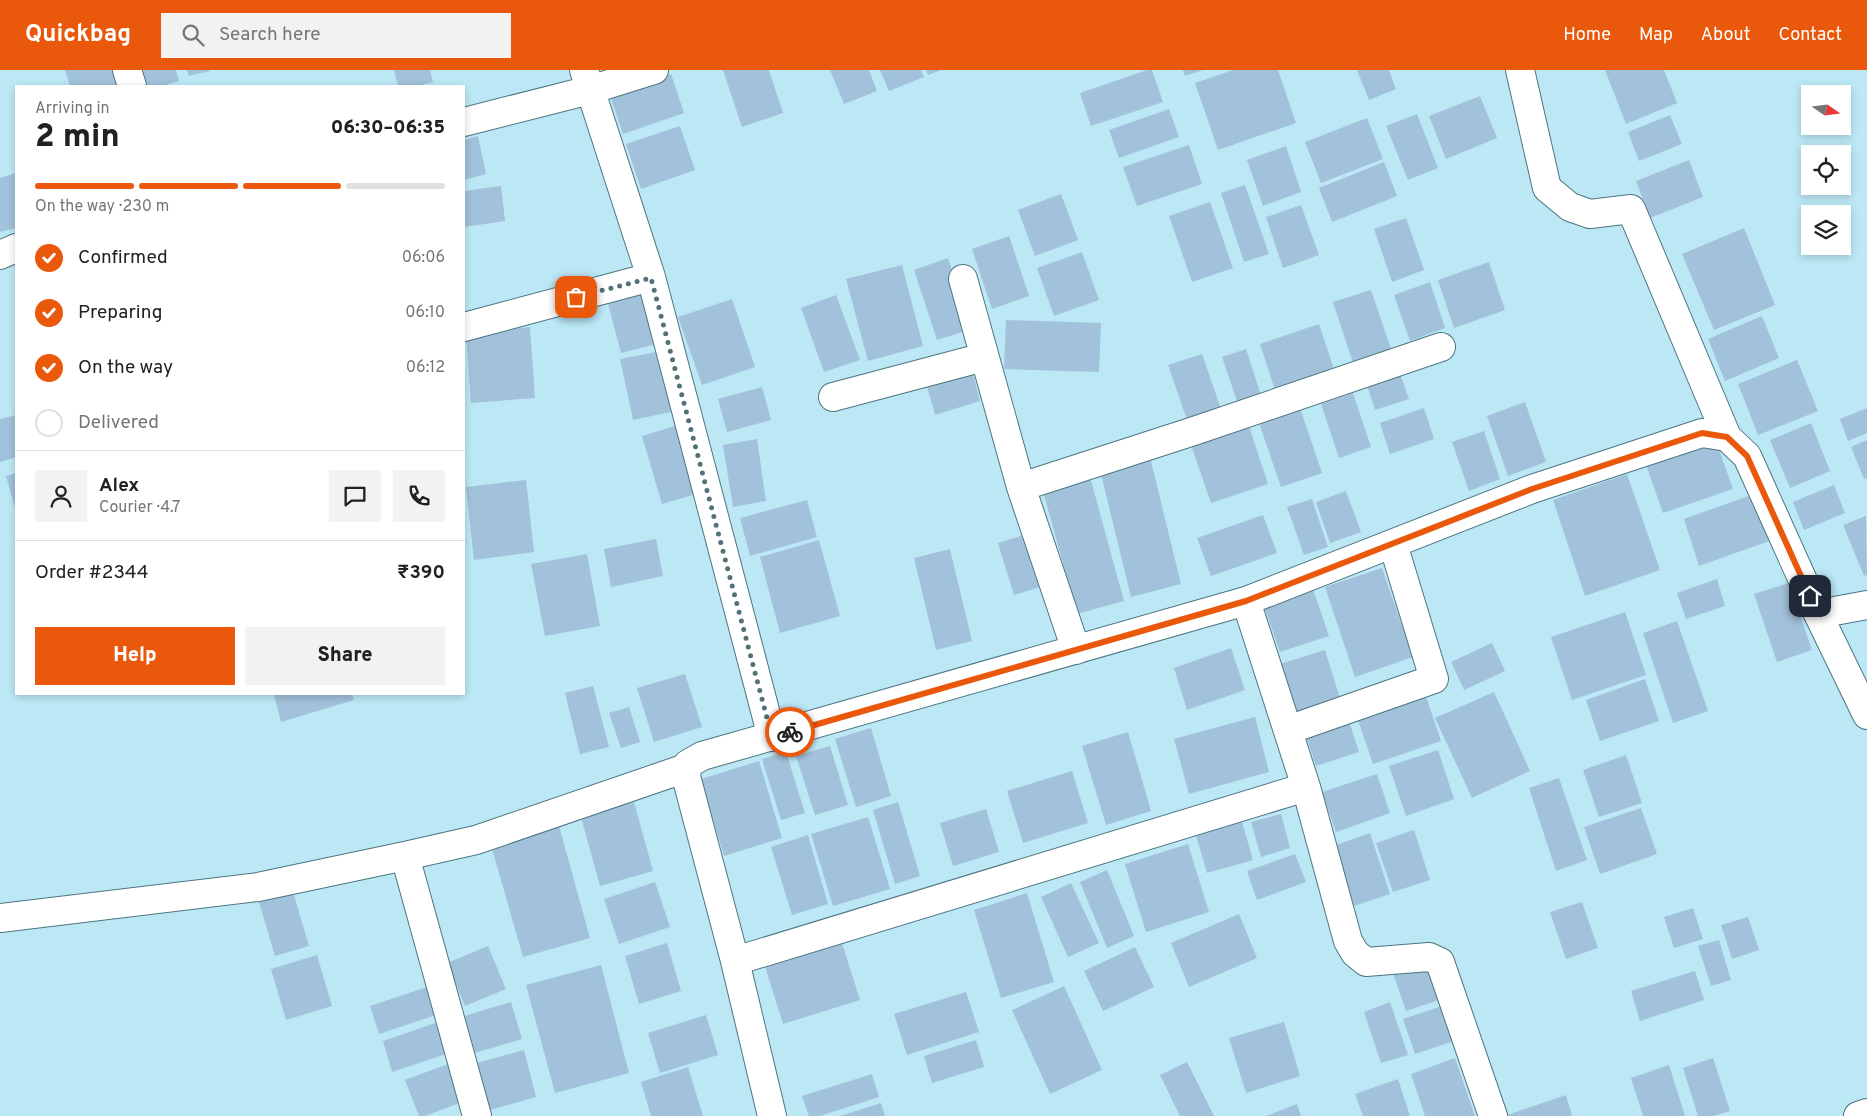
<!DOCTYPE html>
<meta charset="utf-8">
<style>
:root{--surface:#fff;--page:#f2f2f2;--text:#202124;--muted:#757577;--line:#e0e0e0;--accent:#ea580c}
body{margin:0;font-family:Overpass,sans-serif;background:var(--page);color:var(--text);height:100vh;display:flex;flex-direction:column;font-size:19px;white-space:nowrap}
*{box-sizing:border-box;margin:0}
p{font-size:16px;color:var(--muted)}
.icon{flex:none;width:28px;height:28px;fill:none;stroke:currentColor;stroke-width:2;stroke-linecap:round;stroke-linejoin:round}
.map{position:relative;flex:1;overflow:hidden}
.side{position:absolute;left:15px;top:15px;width:450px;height:610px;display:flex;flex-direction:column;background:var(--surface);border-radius:0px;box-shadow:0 2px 8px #0003}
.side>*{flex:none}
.needle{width:32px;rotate:104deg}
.buttons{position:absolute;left:1801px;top:15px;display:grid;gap:10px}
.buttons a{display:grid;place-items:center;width:50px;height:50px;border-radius:0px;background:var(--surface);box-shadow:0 2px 8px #0003;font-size:25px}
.pin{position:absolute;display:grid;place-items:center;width:42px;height:42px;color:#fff;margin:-21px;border-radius:10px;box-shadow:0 2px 8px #0006}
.courier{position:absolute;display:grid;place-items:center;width:50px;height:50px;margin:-25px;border:4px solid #ea580c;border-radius:50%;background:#fff;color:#222;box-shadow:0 1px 6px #0007}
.summary em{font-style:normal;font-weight:800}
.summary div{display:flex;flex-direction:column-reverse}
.summary{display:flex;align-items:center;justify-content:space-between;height:85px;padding:0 20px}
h1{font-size:32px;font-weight:800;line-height:38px}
.bar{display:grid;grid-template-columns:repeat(4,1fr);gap:8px 5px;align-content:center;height:60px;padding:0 20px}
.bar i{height:6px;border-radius:4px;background:var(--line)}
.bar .active{background:var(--accent)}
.bar p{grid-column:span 4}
.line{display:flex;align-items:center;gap:12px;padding:0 20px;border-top:1px solid var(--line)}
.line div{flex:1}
.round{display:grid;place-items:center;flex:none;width:52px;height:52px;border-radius:0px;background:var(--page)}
ol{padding:0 20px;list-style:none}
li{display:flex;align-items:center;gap:15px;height:55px}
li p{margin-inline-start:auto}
li .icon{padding:5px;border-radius:50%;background:var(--accent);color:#fff;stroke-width:4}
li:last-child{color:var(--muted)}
li i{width:28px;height:28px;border:2px solid var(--line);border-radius:50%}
.button{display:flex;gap:10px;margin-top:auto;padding:10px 20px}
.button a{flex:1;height:58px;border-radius:0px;background:var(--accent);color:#fff;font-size:20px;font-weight:800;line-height:58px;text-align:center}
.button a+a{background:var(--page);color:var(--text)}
header{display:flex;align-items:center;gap:30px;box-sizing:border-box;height:70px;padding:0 25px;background:var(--accent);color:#fff}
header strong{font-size:24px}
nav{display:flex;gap:28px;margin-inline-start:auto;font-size:18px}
.search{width:350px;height:45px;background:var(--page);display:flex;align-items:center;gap:12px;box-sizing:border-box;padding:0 18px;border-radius:0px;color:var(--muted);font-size:19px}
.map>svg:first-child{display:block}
.building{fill:#a2c1da}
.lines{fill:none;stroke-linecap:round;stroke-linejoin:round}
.minor-casing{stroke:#4c7580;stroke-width:30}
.minor{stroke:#fff;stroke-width:28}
.done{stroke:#557078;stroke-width:5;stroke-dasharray:0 9}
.route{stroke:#ea580c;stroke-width:6}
</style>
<header>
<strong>Quickbag</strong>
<div class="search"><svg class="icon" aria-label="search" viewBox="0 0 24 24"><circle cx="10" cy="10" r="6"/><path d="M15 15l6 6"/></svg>Search here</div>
<nav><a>Home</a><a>Map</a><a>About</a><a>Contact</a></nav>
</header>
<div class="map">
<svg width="1867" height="1046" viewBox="0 0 1867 1046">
<rect width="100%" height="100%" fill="#bce8f5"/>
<!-- building -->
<path class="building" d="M65 0H119L123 16H70Z
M139 0H176L179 11 162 16H144Z
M187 0H210V1L189 6Z
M394 0H430L433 12 417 16H398Z
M723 0H769L783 43 742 57Z
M830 0H869L877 21 844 34Z
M880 0H921L924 7 889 21Z
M926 0H941L928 5Z
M1147 0H1152L1163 32 1091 56 1080 23Z
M1183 0H1203L1185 6Z
M1233 0H1278L1296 53 1218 80 1195 13Z
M1357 0H1389L1396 19 1369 30Z
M1605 0H1664L1677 33 1626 54Z
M671 4 684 43 623 64 610 25Z
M1480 26 1497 68 1446 89 1429 46Z
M1169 39 1179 67 1119 88 1109 60Z
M1417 44 1438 98 1408 110 1386 56Z
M1670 45 1682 74 1639 91 1628 62Z
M1367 48 1383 89 1321 113 1305 72Z
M680 56 695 100 641 119 626 74Z
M478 66 486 104 464 110V70Z
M1189 75 1202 114 1137 136 1123 97Z
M1286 76 1301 122 1263 136 1247 90Z
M1689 90 1703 127 1650 148 1636 111Z
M1384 92 1397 126 1332 152 1319 118Z
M16 103V158L0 162V108Z
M1245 115 1269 184 1244 192 1221 123Z
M501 116 505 151 464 157V121Z
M1061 124 1078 170 1035 186 1018 140Z
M1210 132 1233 198 1192 212 1169 146Z
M1301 135 1319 185 1283 198 1266 147Z
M1406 148 1424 200 1392 212 1374 159Z
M1744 158 1775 235 1714 260 1682 184Z
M1009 166 1029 226 992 239 972 179Z
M1082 182 1099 230 1054 246 1037 198Z
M948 188 972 259 937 270 914 200Z
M1489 192 1505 240 1454 258 1438 210Z
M902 195 923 276 868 291 846 209Z
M1430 212 1445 258 1410 271 1394 225Z
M650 215 664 272 621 283 606 226Z
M1371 220 1391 279 1353 293 1333 232Z
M836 225 860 290 824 302 801 238Z
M732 229 755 297 702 315 678 247Z
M1762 246 1779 288 1725 311 1708 269Z
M1006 250 1101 253 1099 302 1004 299Z
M1319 254 1336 305 1277 326 1260 274Z
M530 257 535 328 471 333 466 262Z
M1246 279 1262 328 1239 337 1222 287Z
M667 280 680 340 633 350 620 289Z
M1202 284 1221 339 1187 350 1168 295Z
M1797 290 1818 341 1758 365 1738 314Z
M972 300 980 331 935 345 926 313Z
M1399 300 1409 329 1375 340 1366 312Z
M762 317 771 350 727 362 718 329Z
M1353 323 1371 377 1339 388 1321 334Z
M1298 332 1322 403 1281 417 1257 347Z
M1525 332 1546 392 1508 406 1487 346Z
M1424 338 1434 369 1390 384 1380 353Z
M1867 338V363L1848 371 1840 349Z
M16 345V387L0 392V349Z
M685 353 706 421 662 434 642 366Z
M1248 353 1268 414 1211 433 1190 372Z
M1811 353 1830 401 1790 418 1770 370Z
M1484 361 1500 409 1469 421 1452 372Z
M757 369 766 431 733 437 723 375Z
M1867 370V408L1864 409 1851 377Z
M1716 371 1733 419 1663 443 1646 395Z
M1150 387 1181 514 1131 527 1100 400Z
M16 403V442L6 406Z
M1627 404 1660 500 1585 526 1553 430Z
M1090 407 1124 531 1077 544 1043 421Z
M526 410 534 482 474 490 466 417Z
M1834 415 1845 443 1804 460 1793 432Z
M1346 421 1361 462 1330 473 1316 432Z
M1757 423 1772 470 1699 496 1684 449Z
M1312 429 1328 477 1304 485 1287 437Z
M807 430 817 467 750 486 740 448Z
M1263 445 1277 483 1211 506 1197 468Z
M1866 446 1867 505 1864 506 1843 455Z
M1027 464 1043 516 1014 525 998 473Z
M656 469 663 506 611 517 604 479Z
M819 470 840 546 780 563 760 487Z
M950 479 972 571 936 580 914 488Z
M587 484 600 556 545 566 531 494Z
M1382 498 1413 587 1355 607 1325 517Z
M1717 509 1725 536 1686 549 1677 523Z
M1789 513 1812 580 1777 592 1754 524Z
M1312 516 1329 566 1280 582 1263 533Z
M1625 542 1646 605 1572 630 1551 567Z
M1677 551 1708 641 1673 653 1643 563Z
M1492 573 1505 601 1464 620 1451 592Z
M1231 578 1245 620 1187 640 1174 598Z
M1325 580 1343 638 1298 652 1280 594Z
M685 604 702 657 654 672 637 618Z
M1645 609 1659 651 1600 671 1586 630Z
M593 616 609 677 580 684 565 623Z
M1423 618 1441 671 1373 694 1355 641Z
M1494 622 1530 701 1472 728 1435 648Z
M274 624H352L354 630 281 652Z
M629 637 640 672 621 678 609 643Z
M1255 647 1269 702 1189 724 1174 669Z
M1348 648 1359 682 1316 696 1305 663Z
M871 658 891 726 856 737 835 669Z
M1128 662 1151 741 1106 755 1082 676Z
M830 676 848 735 815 745 796 686Z
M1438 680 1454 729 1406 746 1389 696Z
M786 682 805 743 781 750 762 689Z
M1626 685 1642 733 1599 747 1583 700Z
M759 691 782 768 724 786 701 709Z
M1072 701 1088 753 1023 773 1007 721Z
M1377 704 1390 743 1336 762 1322 722Z
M1559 708 1587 790 1556 801 1529 718Z
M634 732 653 801 600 816 581 747Z
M898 732 920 806 895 814 873 740Z
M1641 738 1657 784 1600 804 1584 757Z
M986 739 999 782 953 796 940 753Z
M1281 744 1290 778 1261 787 1251 752Z
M868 747 890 819 833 836 811 764Z
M1242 752 1253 790 1207 803 1196 765Z
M559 756 590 868 523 887 491 775Z
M1414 760 1430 810 1393 822 1376 773Z
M1370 763 1390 824 1354 836 1333 776Z
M808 765 828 834 792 845 771 777Z
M1188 774 1209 842 1146 862 1125 794Z
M1295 784 1306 812 1257 830 1247 801Z
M1107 800 1134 866 1107 878 1080 812Z
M655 812 670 857 619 874 604 829Z
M1071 813 1099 873 1068 887 1041 827Z
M293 822 309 876 275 886 259 832Z
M1027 823 1054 912 1001 928 974 840Z
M1582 832 1598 878 1566 889 1550 842Z
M1693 838 1703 869 1674 878 1664 847Z
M1239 844 1257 888 1189 917 1171 873Z
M1748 847 1759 880 1732 889 1721 855Z
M841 870 860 930 783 954 764 893Z
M1719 870 1731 910 1711 916 1698 876Z
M667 873 681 921 639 934 625 886Z
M488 876 506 919 465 936 447 893Z
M1135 877 1154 917 1103 941 1084 901Z
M317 885 332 936 286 950 271 899Z
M1430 890 1442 929 1406 941 1393 903Z
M601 895 629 1003 555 1023 526 915Z
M1695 901 1704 930 1640 951 1631 921Z
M430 916 439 944 379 964 370 936Z
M1064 916 1102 1000 1050 1024 1012 940Z
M966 922 979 962 907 985 894 944Z
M511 932 522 969 475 983 464 946Z
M1390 932 1408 985 1381 993 1364 942Z
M1445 935 1457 970 1415 984 1403 949Z
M706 945 718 985 660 1003 648 963Z
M441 951 452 982 392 1002 383 971Z
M1284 952 1300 1006 1246 1023 1229 968Z
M976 970 984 997 932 1013 924 986Z
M524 980 536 1027 490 1040 477 993Z
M1455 988 1475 1046H1425L1411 1004Z
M1713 988 1730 1041 1714 1046H1698L1683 998Z
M1187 992 1214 1046H1180L1160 1005Z
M448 994 462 1032 425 1046H419L405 1010Z
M1669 995 1685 1046H1643L1631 1008Z
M688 997 703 1046H651L641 1012Z
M872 1004 879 1027 820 1046H809L802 1026Z
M1398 1009 1410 1046H1363L1355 1024Z
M1566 1025 1572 1046H1504Z
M881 1033 885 1046H840Z
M1297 1034 1301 1046H1266Z"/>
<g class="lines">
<!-- minor casing -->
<g class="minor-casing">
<path id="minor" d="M127 0 132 16
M584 0 651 207 772 667
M1520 0 1547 118 1570 137 1590 144 1631 139 1727 367
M464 52 590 20 654 0
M0 185 16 178
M963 209 1021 417 1076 580
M464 257 651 207
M833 327 984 287
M1021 417 1194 361 1441 277
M1246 531 1306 717 1348 871 1355 883 1366 892 1429 887 1440 892 1493 1046
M1818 544 1867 535
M1288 660 1434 609 1393 474
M405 786 477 1046
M0 848 258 817 405 786 476 770 686 698
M735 891 1306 717
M772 1046 735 891 686 706 688 694 702 686 1246 531 1532 419 1702 363 1727 367 1747 386 1818 544 1867 645
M1858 1046 1867 1043"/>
</g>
<!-- minor -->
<use href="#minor" class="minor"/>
</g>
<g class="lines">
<!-- done -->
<path class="done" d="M576 227 651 208 772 667 790 662"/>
<!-- route -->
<path class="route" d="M790 662 1246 531 1532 419 1702 363 1727 367 1747 386 1810 526"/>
</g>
</svg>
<div class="buttons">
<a><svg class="needle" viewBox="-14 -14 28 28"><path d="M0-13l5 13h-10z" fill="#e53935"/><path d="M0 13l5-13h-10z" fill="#757577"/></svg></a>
<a><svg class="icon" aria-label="locate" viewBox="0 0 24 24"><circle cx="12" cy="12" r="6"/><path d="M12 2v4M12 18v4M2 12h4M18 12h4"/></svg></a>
<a><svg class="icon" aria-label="layers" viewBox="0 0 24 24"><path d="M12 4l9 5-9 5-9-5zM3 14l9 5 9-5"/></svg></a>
</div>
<div class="pin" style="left:576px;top:227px;background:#ea580c"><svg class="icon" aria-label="bag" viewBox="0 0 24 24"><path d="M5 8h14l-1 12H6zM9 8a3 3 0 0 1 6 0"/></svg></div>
<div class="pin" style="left:1810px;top:526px;background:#1f2937"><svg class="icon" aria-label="home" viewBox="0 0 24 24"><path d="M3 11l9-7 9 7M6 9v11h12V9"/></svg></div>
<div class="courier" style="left:790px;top:662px"><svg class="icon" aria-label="bike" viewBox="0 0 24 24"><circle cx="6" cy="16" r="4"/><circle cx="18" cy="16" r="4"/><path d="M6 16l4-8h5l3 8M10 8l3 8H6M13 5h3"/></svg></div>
<section class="side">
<div class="summary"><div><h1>2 min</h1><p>Arriving in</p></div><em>06:30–06:35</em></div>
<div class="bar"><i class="active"></i><i class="active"></i><i class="active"></i><i></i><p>On the way · 230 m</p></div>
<ol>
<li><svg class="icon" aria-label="check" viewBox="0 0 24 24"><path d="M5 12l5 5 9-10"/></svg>Confirmed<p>06:06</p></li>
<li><svg class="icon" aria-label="check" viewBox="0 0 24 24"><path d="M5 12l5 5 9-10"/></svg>Preparing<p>06:10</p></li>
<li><svg class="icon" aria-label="check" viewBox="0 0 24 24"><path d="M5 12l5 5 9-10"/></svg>On the way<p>06:12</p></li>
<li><i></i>Delivered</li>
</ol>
<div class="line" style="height:90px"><a class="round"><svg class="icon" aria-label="person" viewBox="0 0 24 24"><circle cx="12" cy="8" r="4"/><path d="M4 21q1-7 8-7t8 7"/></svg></a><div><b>Alex</b><p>Courier · 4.7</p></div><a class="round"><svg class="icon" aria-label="chat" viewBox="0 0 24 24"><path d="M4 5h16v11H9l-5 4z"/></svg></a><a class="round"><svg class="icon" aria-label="phone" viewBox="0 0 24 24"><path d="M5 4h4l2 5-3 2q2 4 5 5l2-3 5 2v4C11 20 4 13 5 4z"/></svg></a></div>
<div class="line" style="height:65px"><div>Order #2344</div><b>₹390</b></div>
<div class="button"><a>Help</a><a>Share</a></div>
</section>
</div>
